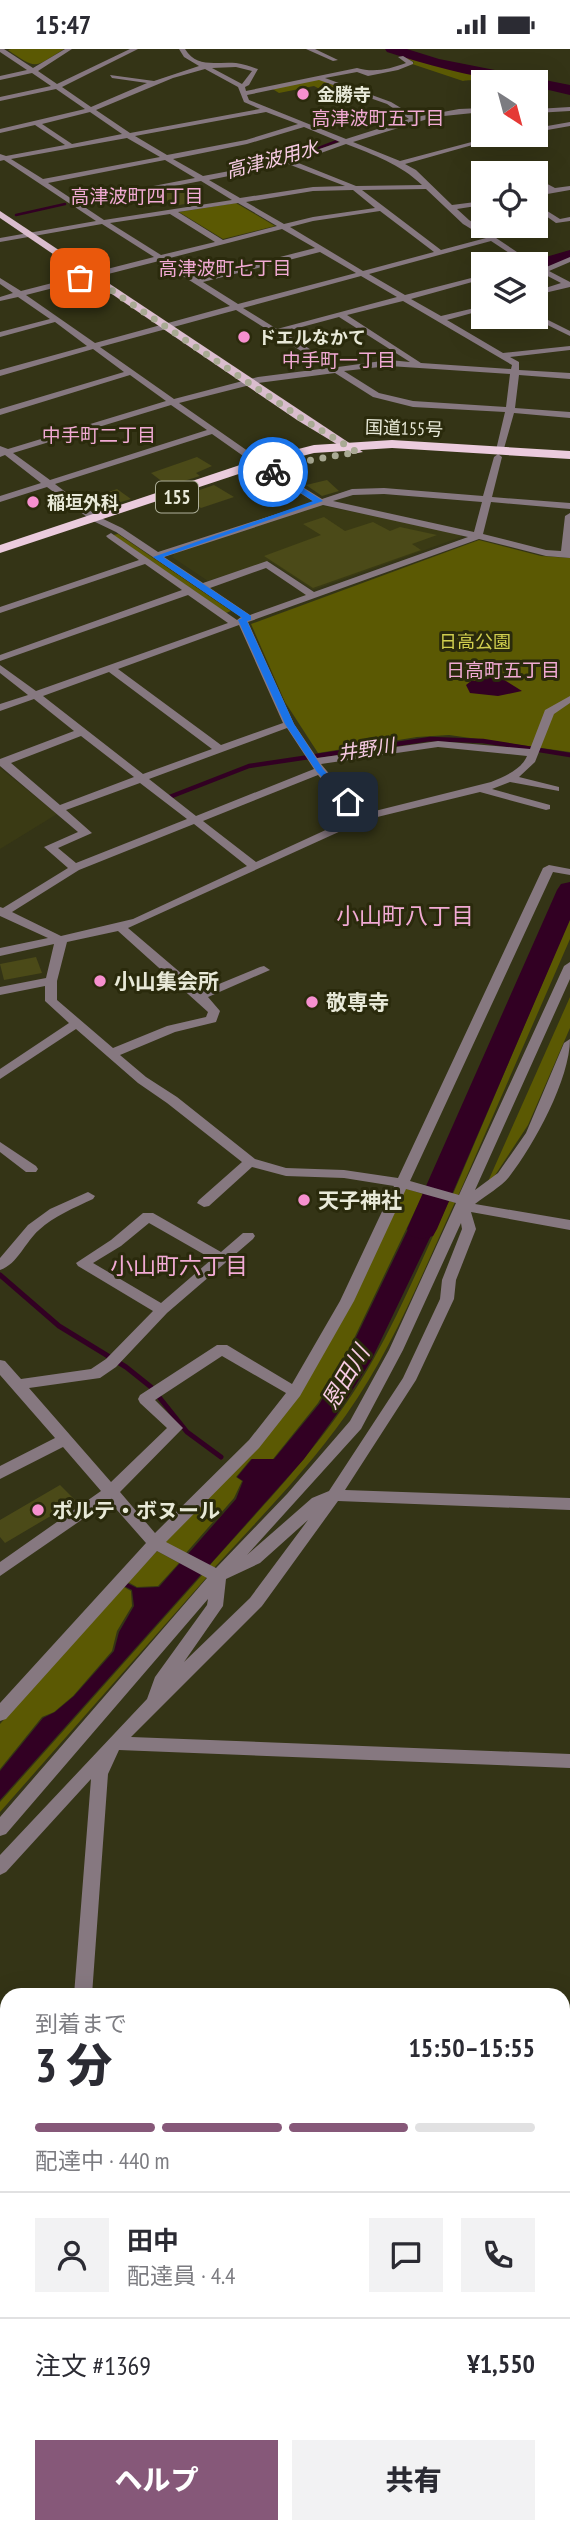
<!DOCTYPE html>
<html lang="ja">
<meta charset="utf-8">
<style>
:root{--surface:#fff;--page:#f2f2f3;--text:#2b2b33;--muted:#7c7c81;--line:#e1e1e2;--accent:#865879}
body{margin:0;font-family:"PT Sans Narrow","Noto Sans JP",sans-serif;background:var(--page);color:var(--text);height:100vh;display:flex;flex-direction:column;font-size:26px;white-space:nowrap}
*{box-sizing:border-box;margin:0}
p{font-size:23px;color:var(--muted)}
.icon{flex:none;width:38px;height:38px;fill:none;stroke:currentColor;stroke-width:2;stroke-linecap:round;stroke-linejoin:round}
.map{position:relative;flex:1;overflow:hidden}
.details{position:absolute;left:0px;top:1939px;width:570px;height:546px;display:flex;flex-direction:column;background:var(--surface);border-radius:21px 21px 0 0;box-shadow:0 7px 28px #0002}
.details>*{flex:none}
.needle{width:46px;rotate:144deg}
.tools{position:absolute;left:471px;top:21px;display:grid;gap:14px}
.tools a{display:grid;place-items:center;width:77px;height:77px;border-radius:0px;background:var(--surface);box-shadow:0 7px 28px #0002;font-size:35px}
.pin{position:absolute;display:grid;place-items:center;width:60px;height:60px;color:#fff;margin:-30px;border-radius:14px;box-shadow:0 4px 10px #0006}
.courier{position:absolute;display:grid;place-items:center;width:70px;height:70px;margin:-35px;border:5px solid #1a73e8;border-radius:50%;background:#fff;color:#222;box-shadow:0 2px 9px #0007}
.overview em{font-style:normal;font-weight:800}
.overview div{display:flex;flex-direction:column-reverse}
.overview{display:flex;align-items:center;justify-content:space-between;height:119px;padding:0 35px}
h1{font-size:46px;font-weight:800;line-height:52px}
.bar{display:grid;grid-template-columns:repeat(4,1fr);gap:10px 7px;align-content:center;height:84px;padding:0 35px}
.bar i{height:9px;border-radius:5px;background:var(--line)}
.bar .on{background:var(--accent)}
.bar p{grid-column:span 4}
.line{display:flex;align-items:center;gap:18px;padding:0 35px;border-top:2px solid var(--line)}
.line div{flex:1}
.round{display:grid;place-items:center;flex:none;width:74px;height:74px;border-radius:0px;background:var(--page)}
.button{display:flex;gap:14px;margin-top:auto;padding:14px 35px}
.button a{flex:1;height:80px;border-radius:0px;background:var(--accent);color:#fff;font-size:28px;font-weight:800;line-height:80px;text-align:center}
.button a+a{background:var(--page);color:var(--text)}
.status{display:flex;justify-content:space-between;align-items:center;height:49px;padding:0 35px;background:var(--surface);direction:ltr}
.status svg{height:19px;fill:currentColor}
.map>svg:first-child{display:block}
.built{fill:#3a3a14}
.green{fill:#5b5903}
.water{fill:#320023}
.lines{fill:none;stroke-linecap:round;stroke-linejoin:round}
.stream-far2{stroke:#320023;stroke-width:2.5}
.stream-far1{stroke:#320023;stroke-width:4.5}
.stream{stroke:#320023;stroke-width:5}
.river{fill:#320023;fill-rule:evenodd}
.building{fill:#4b4a18}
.minor{fill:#867880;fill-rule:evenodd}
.primary{fill:#dabdce;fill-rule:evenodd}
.trunk{fill:#ebcbdd;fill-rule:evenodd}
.route{fill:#1a73e8}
.done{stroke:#a9aa94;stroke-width:7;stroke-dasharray:0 12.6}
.poi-dot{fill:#f690cf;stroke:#2a2a0c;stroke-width:2.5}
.labels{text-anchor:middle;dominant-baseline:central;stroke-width:6;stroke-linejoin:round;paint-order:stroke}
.far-poi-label{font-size:18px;font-weight:bold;fill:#e8e9d8;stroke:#2a2a0c;text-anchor:start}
.far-street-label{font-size:18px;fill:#e8e9d8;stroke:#2a2a0c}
.far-park-label{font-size:18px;fill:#d1cf4f;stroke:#2a2a0c}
.far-neighbourhood-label{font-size:19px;fill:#f1aad4;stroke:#2a2a0c}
.far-water-label{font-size:19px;font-style:italic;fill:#f8cce5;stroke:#2a2a0c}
.shield{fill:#2a2a0c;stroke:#afb09b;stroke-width:2}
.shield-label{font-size:19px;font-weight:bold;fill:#e8e9d8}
.poi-label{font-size:21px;font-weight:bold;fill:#e8e9d8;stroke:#2a2a0c;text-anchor:start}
.neighbourhood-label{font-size:23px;fill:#f1aad4;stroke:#2a2a0c}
.water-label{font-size:23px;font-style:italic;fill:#f8cce5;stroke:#2a2a0c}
</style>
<div class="status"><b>15:47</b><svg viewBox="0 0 49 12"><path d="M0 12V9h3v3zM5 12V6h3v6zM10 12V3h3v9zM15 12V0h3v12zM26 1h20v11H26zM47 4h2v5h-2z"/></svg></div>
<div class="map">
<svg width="570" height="2485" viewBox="0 0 570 2485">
<rect width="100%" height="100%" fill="#343416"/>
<!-- built -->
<path class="built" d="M319 456 461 485V488L313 541 269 512 208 532 172 508 174 505Z
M0 719 57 765 0 800Z"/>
<!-- green -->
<path class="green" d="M11 0H64C34 18 38 22 8 1Z
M408 7 529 33C516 33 471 29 463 32L412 15 414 13 404 8Z
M319 30 352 44 335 48 314 37 279 44 271 39Z
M236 154 275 177 223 190 179 163Z
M118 485 231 562 226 564 113 486Z
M479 491 541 507 570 509V703L449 686 417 688 318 704 285 653 251 575Z
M570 869V890L458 1147 453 1145Z
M570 948V979L528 1076 482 1146Z
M404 1139 423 1145 348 1302 318 1354 273 1410H251L236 1428 242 1432 234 1449 186 1504 164 1493 277 1373Z
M449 1152 455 1153C422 1225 392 1301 346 1366 307 1421 260 1469 214 1519L210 1516C268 1451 330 1388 373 1311 402 1260 424 1205 449 1152Z
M157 1502 179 1514 158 1537 137 1538 128 1533Z
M203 1525 207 1528 0 1763V1753Z
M124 1538 131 1542 132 1557 117 1582 112 1602 73 1647 54 1663 42 1668 0 1720V1675Z"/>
<!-- water -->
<path class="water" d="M482 617 522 642 498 647 470 644 466 636 471 632 481 631 473 623V620Z
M425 1145 448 1151 371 1312 339 1362 304 1410 0 1751V1722L43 1669 55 1663 74 1647 114 1602 119 1583 134 1557 132 1541 124 1537 127 1534 137 1539 159 1538 236 1450 243 1432 237 1428 252 1410H274L320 1354 349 1303Z"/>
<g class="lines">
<!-- stream-far2 -->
<path class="stream-far2" d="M257 117 295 108 337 92
M16 166 65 155"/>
<!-- stream-far1 -->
<path class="stream-far1" d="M167 749 249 717 430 690 483 692 570 706"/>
<!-- stream -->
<path class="stream" d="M0 1226 59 1277 126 1318 151 1338 187 1383 221 1408"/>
<!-- river -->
<path class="river" d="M385 0H407L439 10 570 36V46L536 38V33C485 33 435 18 387 3Z
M570 201V212L545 219 536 214 539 210Z
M570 833V871L437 1180 433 1187 422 1190 411 1187 407 1180 557 841 561 835Z"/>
</g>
<!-- building -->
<path class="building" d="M183 138 203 152 173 157 154 144Z
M197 408 212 417 196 424 200 427 168 437 151 424Z
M327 431 339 442 322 447 306 436Z
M214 436 234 448 201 459 182 447Z
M117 440 131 450 111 456 97 447Z
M324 468 345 482 373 473 390 482 400 478 437 486 412 495 421 501 313 539 264 507 321 486 303 475Z
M36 908 42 924 4 931 0 915Z
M60 1436 76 1452 5 1494 0 1488V1471Z"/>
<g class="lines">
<!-- minor -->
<path class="minor" d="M0 0H4L33 19 65 0H72L38 22 57 35 130 0H138L62 38 91 58 147 34 112 29 110 26 154 32 199 17 184 8 179 0H185C197 20 217 12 236 14 244 15 251 18 258 20L249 36 245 38 246 42 357 19C374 24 390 20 406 14L398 8 403 7 413 13V15L398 21 368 27 357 23 325 29 391 53 416 68 459 60 483 59V63L434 68 353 93 400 112 498 86H508L405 115 416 121 452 156 483 152V156L457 160 469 171 535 215H526L491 192 369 225 405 246 483 226V230L411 250 441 267 483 257V261L447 271 503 304 570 297V301L510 308 519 313V321L570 324V330L519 326 515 359 570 363V369L514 364 503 403 496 401 505 363 413 358 373 348 335 324 258 334 179 354 262 412V416H256L212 385 55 435 97 467 122 479 158 503 314 453 264 421V417L267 416 322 450 352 440 384 439 483 447 494 408 498 405 502 408 492 448 570 454V460L491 453 483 485 546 501 561 502 565 467 570 464V509L546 507 479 490 248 573 294 675 317 709 438 692 530 700 545 661 570 647V654L554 665 535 713 519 728 559 738V742L510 733 492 740 550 756V760L546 761 480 743 365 771 128 879 202 942 260 918 264 917 270 921 208 948 220 962 216 973 175 983 120 1006 146 1028 177 1048 255 1110 286 1119 344 1121 398 1129 543 819 549 816 570 820V826L553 823 410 1132 459 1146 564 917 570 913V930L475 1141 498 1124 526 1084 564 994 570 990C570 1030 534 1096 509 1128 501 1138 486 1146 475 1155L570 1171V1181L471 1163 476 1180 456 1231 454 1250 416 1331 345 1441 570 1449V1461L338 1452 262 1557 131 1688 570 1705V1719L119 1701 108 1725 92 1946H74L91 1730 6 1823 0 1826V1806L147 1650 155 1628 207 1556 208 1550 6 1785 0 1787V1768L207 1529 157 1502 6 1670 0 1672V1654L146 1494 109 1452 0 1527V1513L101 1442 63 1398 0 1430V1417L55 1389 0 1326V1311L5 1312 21 1330 91 1320 106 1310 153 1262 78 1217 76 1214 111 1191 143 1164H153L221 1203 243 1184H253L255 1187 253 1190 167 1264 116 1318 100 1329 29 1339 111 1433 167 1379 140 1354 138 1350 140 1346 217 1296H227L292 1335 340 1252 394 1137 344 1129 286 1127 252 1118 209 1157 204 1158 197 1154 199 1151 242 1113 167 1054 138 1034 76 980 0 1030V1020L69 974 45 952V937L0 946V938L46 929 54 895 0 907V899L48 889 0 867V858L3 859 68 819 44 798 78 783 0 717V710L74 682 34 650 0 662V655L28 646 0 624V616L36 642 228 574 188 546 0 612V606L182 541 145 515 0 564V558L139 511 108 489 106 487 111 484 237 571 241 568 116 483 91 471 47 438 0 453V447L41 434 5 406 0 408V397L8 400 166 352 130 326 0 366V360L124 323 93 300 0 327V321L87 297 55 273 0 288V283L50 270 18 248 0 252V248L13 244 0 235V229L21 242 154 208 102 175 0 193V189L96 172 4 111 0 112V105L6 107 65 96 35 76 0 84V80L85 60 56 40 0 52V48L51 37 32 24 0 31V27L27 21 0 3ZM236 18 252 22 242 35 212 19ZM205 20 238 38 244 53 260 60 130 84 96 61 173 29ZM319 31 387 55 409 70 346 90 249 51 247 46ZM90 63 122 85 72 95 42 75ZM266 63 298 75 246 91 167 106 135 87ZM304 78 340 93 287 111 203 127 173 110 247 95ZM127 89 160 108 43 130 11 110ZM346 95C374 106 400 115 422 136L356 137 296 113ZM165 111 195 129 75 152 48 134ZM288 115 345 137 313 138 240 149 209 131ZM201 132 232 151 104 171 80 155ZM426 140 463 175 486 189 441 201 362 141ZM353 141 375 159 313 168 284 175 246 153 313 142ZM238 154 277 177 223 191 178 163ZM380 162 434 203 363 222 290 178 313 172ZM170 165 215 193 161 206 110 174ZM282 180 315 199 198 229 166 210ZM320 203 356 224 238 255 203 233ZM159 212 230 257 95 294 26 246ZM361 227 397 248 277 280 243 259ZM403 252 512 316 511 320 421 314 347 266ZM236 261 328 319 258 328 174 350 100 298ZM339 268 410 313 389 311 338 318 283 283ZM389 317 510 325 506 358 413 352 379 344 344 322ZM171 356 207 381 50 431 13 404ZM384 445 482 453 474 483 333 452 353 446ZM323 456 468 488 314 543 267 512 203 534 164 508ZM266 519 306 546 250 566 210 539ZM239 576 283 674 221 696 118 620ZM109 623 212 700 143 725 43 647ZM287 679 314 720 196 767 149 730ZM81 687 134 728 60 756 11 714ZM438 698 527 707C521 721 505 727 491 733L363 765 321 715ZM318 726 354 768 256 813 203 772ZM140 734 187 770 76 814 58 799 92 784 66 761ZM194 775 247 817 133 870 61 887 12 863 79 821ZM118 882 208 963 206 968 167 977 113 999 57 951V932L67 893ZM406 1140 456 1154 389 1301 350 1372 287 1445 216 1519 166 1493 259 1399 300 1347 354 1252ZM149 1174 212 1210 161 1254 93 1214 121 1197ZM461 1174 462 1180 442 1231 440 1250 403 1329 329 1442 312 1449 247 1506 361 1380 403 1301ZM222 1307 286 1344 249 1391 155 1484 120 1443 183 1379 155 1351ZM308 1471 250 1549 184 1613 223 1557 226 1530 260 1514Z
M306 0H315L338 11 333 12Z
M570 58V62L536 64V60Z
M570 73V77L536 83V79Z
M517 119 527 124 514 123Z
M536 129 555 139 570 137V141L536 147V143L547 141 536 134Z
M536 155 560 170 570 168V172L556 174 536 160Z
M570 208V213L549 222 570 233V238L536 246V242L561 234 536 221V216L544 219Z
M536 265 570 282V287L533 269Z
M0 1093 36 1117 38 1120 36 1123H26L0 1103Z
M88 1143 95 1147 93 1150C74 1159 54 1167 39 1181 25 1193 18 1215 0 1221V1209L28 1176 50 1160Z
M0 1990H7V2008H0Z
M564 2011H570V2029L564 2028Z"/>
<!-- primary -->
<path class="primary" d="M0 162 363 403 353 405 297 371 0 169Z"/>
<!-- trunk -->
<path class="trunk" d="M392 391 570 402V410L392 399 314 404 263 417 0 504V496L255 411 314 396Z"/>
</g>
<!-- route -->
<path class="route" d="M270 421H275L323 452 163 508 251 567V571L247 572 294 675 323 720 352 753 348 755 317 723 285 675 238 571 242 569 153 508 313 452 270 424Z"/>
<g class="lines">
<!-- done -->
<path class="done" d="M80 229 89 226 301 369 357 403 267 419 273 423"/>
</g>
<!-- markers -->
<g class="poi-dot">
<circle cx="303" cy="45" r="7"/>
<circle cx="244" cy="288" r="7"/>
<circle cx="33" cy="453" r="7"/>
<circle cx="100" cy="932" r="7"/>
<circle cx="312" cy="953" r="7"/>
<circle cx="304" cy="1151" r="7"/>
<circle cx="38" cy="1461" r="7"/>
</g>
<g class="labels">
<!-- far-poi labels -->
<g class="far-poi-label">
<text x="317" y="45">金勝寺</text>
<text x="258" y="288">ドエルなかて</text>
<text x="47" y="453">稲垣外科</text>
</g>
<!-- far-street labels -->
<g class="far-street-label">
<text transform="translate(404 379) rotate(2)">国道155号</text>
</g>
<!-- far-park labels -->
<g class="far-park-label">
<text x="475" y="592">日高公園</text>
</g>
<!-- far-neighbourhood labels -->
<g class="far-neighbourhood-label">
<text x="378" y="69">高津波町五丁目</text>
<text x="137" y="147">高津波町四丁目</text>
<text x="225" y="219">高津波町七丁目</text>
<text x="339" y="311">中手町一丁目</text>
<text x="99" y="386">中手町二丁目</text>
<text x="503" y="621">日高町五丁目</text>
</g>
<!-- far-water labels -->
<g class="far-water-label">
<text transform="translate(272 110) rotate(-15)">高津波用水</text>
<text transform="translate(366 700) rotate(-9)">井野川</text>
</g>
<!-- shield labels -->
<rect class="shield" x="156" y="432.5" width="42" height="31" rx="5"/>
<g class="shield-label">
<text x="177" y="448">155</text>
</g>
<!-- poi labels -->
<g class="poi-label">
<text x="114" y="932">小山集会所</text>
<text x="326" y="953">敬専寺</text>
<text x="318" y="1151">天子神社</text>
<text x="52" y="1461">ポルテ・ボヌール</text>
</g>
<!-- neighbourhood labels -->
<g class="neighbourhood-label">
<text x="405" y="866">小山町八丁目</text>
<text x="179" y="1216">小山町六丁目</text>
</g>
<!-- water labels -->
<g class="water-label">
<text transform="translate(345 1328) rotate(-59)">恩田川</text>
</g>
</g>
</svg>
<div class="tools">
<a><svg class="needle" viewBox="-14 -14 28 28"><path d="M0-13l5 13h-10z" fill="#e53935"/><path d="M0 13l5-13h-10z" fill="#7c7c81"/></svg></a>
<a><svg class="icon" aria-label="locate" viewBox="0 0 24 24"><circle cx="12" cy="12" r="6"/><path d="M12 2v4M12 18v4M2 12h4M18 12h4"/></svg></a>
<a><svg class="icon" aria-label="layers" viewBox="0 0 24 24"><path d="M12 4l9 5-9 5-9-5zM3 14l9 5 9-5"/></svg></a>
</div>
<div class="pin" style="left:80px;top:229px;background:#ea580c"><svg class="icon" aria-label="bag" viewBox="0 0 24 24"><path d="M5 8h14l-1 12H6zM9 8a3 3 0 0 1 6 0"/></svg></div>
<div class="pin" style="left:348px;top:753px;background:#1f2937"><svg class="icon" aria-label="home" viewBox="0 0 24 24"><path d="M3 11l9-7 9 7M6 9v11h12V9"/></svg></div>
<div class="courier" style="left:273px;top:423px"><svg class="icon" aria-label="bike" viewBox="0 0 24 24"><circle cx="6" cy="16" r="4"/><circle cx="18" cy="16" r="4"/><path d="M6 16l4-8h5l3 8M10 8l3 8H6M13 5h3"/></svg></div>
<section class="details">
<div class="overview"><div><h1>3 分</h1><p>到着まで</p></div><em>15:50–15:55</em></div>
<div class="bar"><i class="on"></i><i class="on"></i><i class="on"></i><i></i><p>配達中 · 440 m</p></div>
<div class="line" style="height:126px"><a class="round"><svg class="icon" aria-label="person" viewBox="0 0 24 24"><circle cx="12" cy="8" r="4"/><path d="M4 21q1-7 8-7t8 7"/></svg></a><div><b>田中</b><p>配達員 · 4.4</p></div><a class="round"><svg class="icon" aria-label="chat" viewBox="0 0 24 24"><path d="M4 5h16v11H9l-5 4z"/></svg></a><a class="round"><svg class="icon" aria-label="phone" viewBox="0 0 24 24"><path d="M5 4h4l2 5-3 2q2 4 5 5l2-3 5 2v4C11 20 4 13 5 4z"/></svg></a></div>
<div class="line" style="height:91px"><div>注文 #1369</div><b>¥1,550</b></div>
<div class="button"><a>ヘルプ</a><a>共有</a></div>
</section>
</div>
